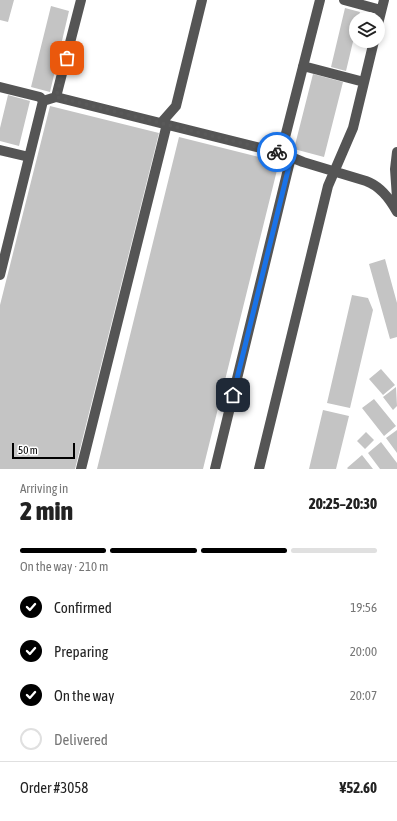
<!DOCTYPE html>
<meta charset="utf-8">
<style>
:root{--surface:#fff;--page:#f2f2f2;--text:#222;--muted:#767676;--line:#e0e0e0;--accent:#000}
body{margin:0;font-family:"Asap Condensed",sans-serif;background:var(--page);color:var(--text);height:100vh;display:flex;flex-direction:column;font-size:15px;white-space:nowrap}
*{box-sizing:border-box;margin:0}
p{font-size:13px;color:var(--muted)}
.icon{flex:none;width:22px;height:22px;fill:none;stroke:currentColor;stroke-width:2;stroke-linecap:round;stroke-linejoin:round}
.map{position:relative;height:469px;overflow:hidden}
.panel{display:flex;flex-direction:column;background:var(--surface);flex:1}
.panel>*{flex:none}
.tools{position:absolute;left:349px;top:12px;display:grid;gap:8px}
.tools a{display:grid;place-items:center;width:36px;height:36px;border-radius:50%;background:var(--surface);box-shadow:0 2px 6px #0003;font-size:20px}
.scale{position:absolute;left:12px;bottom:10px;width:63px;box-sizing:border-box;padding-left:4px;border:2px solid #000;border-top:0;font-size:11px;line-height:14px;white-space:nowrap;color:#000;-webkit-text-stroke:3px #fff;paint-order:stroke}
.pin{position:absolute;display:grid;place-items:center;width:34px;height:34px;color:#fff;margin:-17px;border-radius:8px;box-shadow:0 2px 6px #0006}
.courier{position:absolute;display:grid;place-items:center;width:40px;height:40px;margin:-20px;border:3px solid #1a73e8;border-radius:50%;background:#fff;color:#222;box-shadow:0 1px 5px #0007}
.head em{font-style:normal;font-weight:800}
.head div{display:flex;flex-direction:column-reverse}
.head{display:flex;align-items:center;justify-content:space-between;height:68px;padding:0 20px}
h1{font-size:26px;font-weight:800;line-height:30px}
.bar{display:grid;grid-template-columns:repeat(4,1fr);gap:6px 4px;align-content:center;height:48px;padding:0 20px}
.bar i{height:5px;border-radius:3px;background:var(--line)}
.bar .selected{background:var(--accent)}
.bar p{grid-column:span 4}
.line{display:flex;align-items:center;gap:10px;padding:0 20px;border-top:1px solid var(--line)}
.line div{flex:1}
ol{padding:0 20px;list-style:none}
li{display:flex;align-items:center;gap:12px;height:44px}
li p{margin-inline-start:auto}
li .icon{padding:4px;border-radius:50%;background:var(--accent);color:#fff;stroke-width:4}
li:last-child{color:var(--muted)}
li i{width:22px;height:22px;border:2px solid var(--line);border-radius:50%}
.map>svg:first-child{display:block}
.building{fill:#c4c4c4}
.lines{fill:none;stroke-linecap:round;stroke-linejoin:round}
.minor{stroke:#555;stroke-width:10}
.done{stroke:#595959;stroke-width:4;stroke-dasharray:0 7.2}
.route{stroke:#1a73e8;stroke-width:5}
</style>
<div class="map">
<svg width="397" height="469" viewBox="0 0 397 469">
<rect width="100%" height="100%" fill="#fff"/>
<!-- building -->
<path class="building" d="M0 0H14L8 22 0 20Z
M51 6 69 11 50 92 31 87Z
M345 8 360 12 358 19H356V29L346 71 331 67Z
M313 74 343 82 324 157 294 149Z
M8 95 30 101 19 146 0 141V128Z
M50 106 159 133 75 469H0V305Z
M179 137 279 162 203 469H97Z
M385 259 397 303V337L390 339 369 264Z
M352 295 368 298 373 310 350 408 327 403Z
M381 369 395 385 383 395 369 379Z
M396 387 397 406 393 410 383 397Z
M374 399 396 426 384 436 362 408Z
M323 410 349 416 336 469H309Z
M397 430V453L386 438Z
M366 432 374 440 365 449 357 441Z
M381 442 397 463V469H380L368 453Z
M362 455 373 469H348L347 468Z"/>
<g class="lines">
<!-- minor -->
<path class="minor" d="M344 0 381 10
M378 24 384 0
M303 66 364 82
M0 87 40 97 43 101
M56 97 281 153 303 162 366 181C380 186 390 199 397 212
M161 123 176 106 202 0
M0 150 29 157
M397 152 395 169 397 198
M281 153 320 0
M0 275 43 101 56 97 81 0
M81 469 167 124
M215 469 291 157
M259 469 328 186 353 128 374 41"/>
</g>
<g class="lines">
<!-- done -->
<path class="done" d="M67 58 56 97 277 152"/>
<!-- route -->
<path class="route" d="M233 395 291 158 277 152"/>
</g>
</svg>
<div class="tools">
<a><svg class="icon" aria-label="layers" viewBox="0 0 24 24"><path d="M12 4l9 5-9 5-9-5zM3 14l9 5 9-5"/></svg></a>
</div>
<div class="scale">50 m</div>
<div class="pin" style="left:67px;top:58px;background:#ea580c"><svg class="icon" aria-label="bag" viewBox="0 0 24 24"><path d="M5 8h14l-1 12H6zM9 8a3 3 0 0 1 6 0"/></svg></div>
<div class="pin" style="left:233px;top:395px;background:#1f2937"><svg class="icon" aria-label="home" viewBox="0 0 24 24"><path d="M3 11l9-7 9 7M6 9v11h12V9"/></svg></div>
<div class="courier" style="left:277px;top:152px"><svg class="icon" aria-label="bike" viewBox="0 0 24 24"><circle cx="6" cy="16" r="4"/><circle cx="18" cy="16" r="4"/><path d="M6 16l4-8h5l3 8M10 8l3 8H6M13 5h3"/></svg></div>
</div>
<section class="panel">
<div class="head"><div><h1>2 min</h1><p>Arriving in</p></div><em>20:25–20:30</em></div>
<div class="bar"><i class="selected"></i><i class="selected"></i><i class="selected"></i><i></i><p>On the way · 210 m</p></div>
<ol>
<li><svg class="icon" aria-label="check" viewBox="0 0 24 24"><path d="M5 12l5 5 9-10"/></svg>Confirmed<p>19:56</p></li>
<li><svg class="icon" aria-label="check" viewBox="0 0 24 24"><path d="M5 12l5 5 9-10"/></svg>Preparing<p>20:00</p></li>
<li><svg class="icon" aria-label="check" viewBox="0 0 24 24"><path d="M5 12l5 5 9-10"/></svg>On the way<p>20:07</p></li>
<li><i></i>Delivered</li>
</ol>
<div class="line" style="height:52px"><div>Order #3058</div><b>¥52.60</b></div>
</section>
